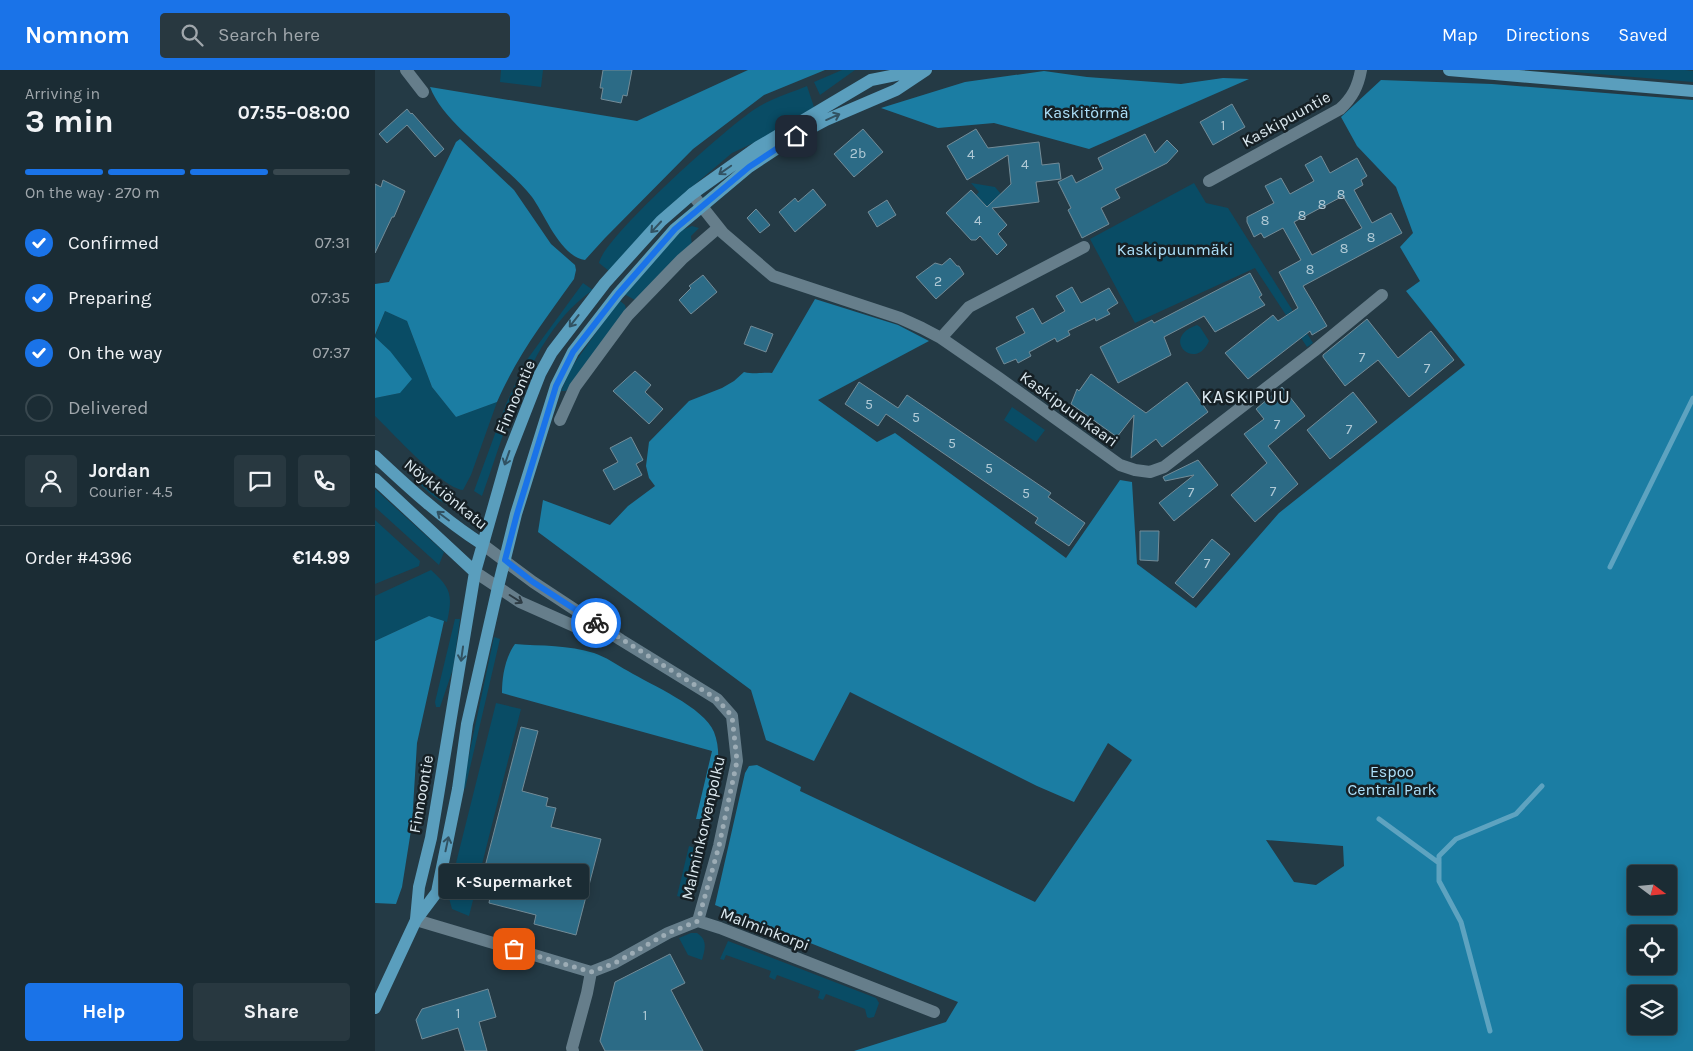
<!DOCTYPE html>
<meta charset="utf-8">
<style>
:root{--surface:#1b2c34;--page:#283840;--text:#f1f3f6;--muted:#a0a7ac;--line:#39484f;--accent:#1a73e8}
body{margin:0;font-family:Karla,sans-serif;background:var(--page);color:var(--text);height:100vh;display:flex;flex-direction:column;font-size:19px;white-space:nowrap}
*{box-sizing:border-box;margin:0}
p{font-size:16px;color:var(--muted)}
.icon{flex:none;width:28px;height:28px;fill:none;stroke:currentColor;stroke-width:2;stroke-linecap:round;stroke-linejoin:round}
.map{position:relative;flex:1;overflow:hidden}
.drawer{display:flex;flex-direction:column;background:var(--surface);width:375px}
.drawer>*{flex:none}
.needle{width:32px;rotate:106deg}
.buttons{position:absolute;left:1252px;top:795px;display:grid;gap:10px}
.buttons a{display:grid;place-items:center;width:50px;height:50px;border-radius:5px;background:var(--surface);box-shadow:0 2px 12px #0003,0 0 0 1px var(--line);font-size:25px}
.pin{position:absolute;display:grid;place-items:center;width:42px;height:42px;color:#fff;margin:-21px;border-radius:10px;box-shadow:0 2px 8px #0006}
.courier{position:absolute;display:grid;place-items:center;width:50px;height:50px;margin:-25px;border:4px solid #1a73e8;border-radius:50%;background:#fff;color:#222;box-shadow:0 1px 6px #0007}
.bubble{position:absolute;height:35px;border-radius:5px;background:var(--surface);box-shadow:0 2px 12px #0003,0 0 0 1px var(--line);font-size:16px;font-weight:700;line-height:35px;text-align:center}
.summary em{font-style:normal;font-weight:700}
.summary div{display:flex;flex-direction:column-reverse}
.summary{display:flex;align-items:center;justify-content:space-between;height:85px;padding:0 25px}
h1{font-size:32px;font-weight:700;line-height:38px}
.bar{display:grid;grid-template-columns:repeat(4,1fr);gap:8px 5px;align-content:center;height:60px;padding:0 25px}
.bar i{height:6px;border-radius:4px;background:var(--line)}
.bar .current{background:var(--accent)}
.bar p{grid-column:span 4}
.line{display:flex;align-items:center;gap:12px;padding:0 25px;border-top:1px solid var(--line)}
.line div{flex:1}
.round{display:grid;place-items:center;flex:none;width:52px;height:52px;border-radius:5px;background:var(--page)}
ol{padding:0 25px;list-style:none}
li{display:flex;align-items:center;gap:15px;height:55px}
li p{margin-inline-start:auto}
li .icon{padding:5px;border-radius:50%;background:var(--accent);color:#fff;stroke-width:4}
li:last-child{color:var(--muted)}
li i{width:28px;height:28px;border:2px solid var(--line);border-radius:50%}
.primary-button{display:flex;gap:10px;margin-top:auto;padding:10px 25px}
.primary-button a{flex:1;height:58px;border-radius:5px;background:var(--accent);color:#fff;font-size:20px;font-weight:700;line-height:58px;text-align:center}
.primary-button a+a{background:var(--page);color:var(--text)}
header{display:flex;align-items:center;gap:30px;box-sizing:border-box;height:70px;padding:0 25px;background:var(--accent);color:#fff}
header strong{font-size:24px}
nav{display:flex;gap:28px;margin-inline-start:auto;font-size:18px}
.search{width:350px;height:45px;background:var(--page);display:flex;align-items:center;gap:12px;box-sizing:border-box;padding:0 18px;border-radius:5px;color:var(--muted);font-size:19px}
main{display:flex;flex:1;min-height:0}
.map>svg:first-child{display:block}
.green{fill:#094c65}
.forest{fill:#1b7da3;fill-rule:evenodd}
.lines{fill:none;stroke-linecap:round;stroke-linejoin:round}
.stream{stroke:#5ea3c0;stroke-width:5}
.building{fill:#2c6b86;stroke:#738c98;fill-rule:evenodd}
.minor{stroke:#667e8b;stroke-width:12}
.major{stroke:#5a9ebd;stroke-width:12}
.oneway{stroke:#315262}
.oneway2{stroke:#2e3c44}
.done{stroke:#9cacb5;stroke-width:5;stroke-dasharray:0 9}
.route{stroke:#1a73e8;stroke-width:6}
.labels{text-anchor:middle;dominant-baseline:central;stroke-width:5;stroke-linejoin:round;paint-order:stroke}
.number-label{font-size:14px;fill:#b1cad6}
.park-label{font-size:16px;fill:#ade0fa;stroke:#162025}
.street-label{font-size:16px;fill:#ddeaf1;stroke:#162025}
.neighbourhood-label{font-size:18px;letter-spacing:1px;fill:#ddeaf1;stroke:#162025}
</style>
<header>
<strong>Nomnom</strong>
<div class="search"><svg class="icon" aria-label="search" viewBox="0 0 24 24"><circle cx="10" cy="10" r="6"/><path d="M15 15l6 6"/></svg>Search here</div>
<nav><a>Map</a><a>Directions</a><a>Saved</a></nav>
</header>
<main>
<section class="drawer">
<div class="summary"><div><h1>3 min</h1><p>Arriving in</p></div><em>07:55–08:00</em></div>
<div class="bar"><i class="current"></i><i class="current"></i><i class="current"></i><i></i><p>On the way · 270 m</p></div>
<ol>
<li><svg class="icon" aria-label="check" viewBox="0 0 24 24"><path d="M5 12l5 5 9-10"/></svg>Confirmed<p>07:31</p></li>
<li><svg class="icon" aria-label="check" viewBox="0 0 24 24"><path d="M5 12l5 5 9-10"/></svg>Preparing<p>07:35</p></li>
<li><svg class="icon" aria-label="check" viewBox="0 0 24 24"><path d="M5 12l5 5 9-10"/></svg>On the way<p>07:37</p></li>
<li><i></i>Delivered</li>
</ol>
<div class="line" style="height:90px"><a class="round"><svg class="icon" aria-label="person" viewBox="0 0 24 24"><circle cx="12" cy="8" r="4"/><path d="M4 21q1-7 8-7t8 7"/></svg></a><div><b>Jordan</b><p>Courier · 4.5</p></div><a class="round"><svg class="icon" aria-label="chat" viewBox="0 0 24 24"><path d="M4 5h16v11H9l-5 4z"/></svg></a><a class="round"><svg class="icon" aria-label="phone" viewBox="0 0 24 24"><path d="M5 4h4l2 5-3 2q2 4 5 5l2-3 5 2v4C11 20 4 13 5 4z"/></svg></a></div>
<div class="line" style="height:65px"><div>Order #4396</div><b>€14.99</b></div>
<div class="primary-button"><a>Help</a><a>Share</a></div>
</section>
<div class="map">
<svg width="1318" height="981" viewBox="0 0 1318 981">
<rect width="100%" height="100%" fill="#243a45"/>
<!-- green -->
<path class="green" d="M126 0H168L166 17 125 12Z
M467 0H480L445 25 439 12Z
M1175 0H1310L1318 1V12Z
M432 16 439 37 404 61 357 83 292 138 234 201 224 193C229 167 352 57 380 39 395 29 415 23 432 16Z
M596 113 620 117 626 124 612 137 601 125 604 122Z
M819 113 831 133 853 138 938 273 932 277 880 198 760 253 715 169Z
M317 156 324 158 316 166 317 176 260 230 249 224 307 160Z
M208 213 218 220C155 263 132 357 107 426L99 421 131 334 151 291Z
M244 230 250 235 251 239 191 321H186L196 298Z
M10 241 32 251 57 317 81 347 122 332 96 405 88 420C67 418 17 362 0 346V328L25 323 15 281 0 267Z
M822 255 825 257 834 271C820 303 784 268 822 255Z
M637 337 670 360 661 372 629 350Z
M38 395 61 415 82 429 80 437C60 432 46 415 32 401Z
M0 419 69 482 64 495 0 437Z
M0 450 45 491 44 496 0 514Z
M56 500C76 518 78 525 72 552L54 546 0 571V526Z
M80 549H85L78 599 65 637H61L60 632Z
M119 567 125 569 90 719 87 718Z
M121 633 146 639 94 846 77 839 74 828 79 801Z
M314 776 323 779C328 791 316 817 310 828L302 826Z
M316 863H322C333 870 330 879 327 890L313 885 304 868Z
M353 871 501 928 504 933 499 947 494 948 492 947 490 939 451 924 448 930 443 928 445 921 402 905 400 910 394 907 396 901 351 885 349 890 345 889Z"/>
<!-- forest -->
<path class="forest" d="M373 0H450L389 25 318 79 230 168 210 190C186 187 170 145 157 127 130 93 69 55 55 17L262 51Z
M669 1 712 7 806 14 848 8 874 9 714 79 619 53 563 58 506 38 590 12Z
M1006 10 1117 14 1318 30V981H479L571 952 583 932 340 835 370 703 374 696 382 695 426 717 425 721 660 832 757 690 733 673 699 732 662 716 475 622 439 691 391 670 376 620 163 462 168 430 235 455 253 436 280 416 274 408 271 396 274 372 314 331 347 318 359 311 369 302C381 305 385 302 397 303L440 229 523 255 554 271 443 330 502 372 520 363 691 488 745 410 757 412 762 494 821 538 904 443 1090 295 1031 221 1045 211 1025 177 1038 163 1021 117 982 76 966 47ZM891 770 968 776 969 796 941 815 919 812ZM1261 804H1294V836H1261ZM1261 864H1294V896H1261ZM1261 924H1294V956H1261Z
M85 69 139 120 176 174 200 195 201 200 199 209C169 251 143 284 122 332L81 347 57 317 32 251 10 241 0 265V214L14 212 81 72Z
M0 267 15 281 37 309 25 323 0 328Z
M54 546 69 551 42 673 37 754 27 817 21 834 0 833V571Z
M140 574C166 576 194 575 219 583 231 587 242 595 253 601 276 615 329 637 339 662 349 687 339 720 333 745L330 749H321L337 681 127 623C127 607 130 588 140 574Z"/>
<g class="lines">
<!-- stream -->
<path class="stream" d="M1235 497 1318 328
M1004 749 1064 793
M1115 961 1086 852 1064 811V786L1081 769 1141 744 1167 716"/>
</g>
<!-- building -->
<path class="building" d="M228 0H257L252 26 248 25 246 33 226 29 228 18H225Z
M857 34 870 57 838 75 825 52Z
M32 39 36 44 37 43 69 79 60 87 32 55 12 73 4 64Z
M488 59 508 82 479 107 459 84Z
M601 59 613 78 664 72 667 95 684 93 686 109 661 112 664 132 617 138 632 155 623 164 632 175 622 185 605 166 601 170H596L571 143 596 120 612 137 636 114 633 85 592 110 572 76Z
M770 64 780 83 792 70 803 81 792 93 740 119 745 128 726 138 734 154 707 168 693 140 696 138 683 112 697 105 701 113 728 99 723 88Z
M946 86 955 103 982 88 992 106 986 110 988 115 979 120 997 153 1016 143 1027 163 928 216 952 256 937 265 935 261 873 309 850 283 898 245 903 251 923 238 904 202 926 190 908 158 889 168 886 163 879 167 872 152V147L899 133 890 116 906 108 915 124 939 111 930 95ZM968 126 987 158 937 185 919 152Z
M8 110 30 121 19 147H17L0 183V114L6 117Z
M438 119 451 135 420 162 404 142 420 128 423 132Z
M512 130 521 145 502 157 493 142Z
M381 139 395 155 385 163 372 148Z
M575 188 582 196H584L589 204 561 229 541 207 560 193 567 195Z
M875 203 887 225 884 227 890 235 840 262 829 246 789 267 796 285 743 313 725 277 777 250 779 253Z
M328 205 342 222 316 244 304 230 316 218 314 216Z
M697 217 706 233 734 218 743 233 732 240 735 244 721 251 720 248 693 261 695 265 682 272 680 268 658 280 654 282 656 286 643 293 641 289 629 294 621 278 650 263 641 247 658 238 667 254 690 241 681 226Z
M992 249 1023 288 1056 261 1079 290 1034 327 1003 290 970 316 948 287V285Z
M376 256 398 264 391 282 369 274Z
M260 301 276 315 270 322 288 339 274 354 238 321Z
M716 304 771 343 812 312 833 342 787 377 781 369 756 388 759 345 742 367 696 334 702 319 704 321Z
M484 312 523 338 532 325 676 423 673 427 710 453 694 476 660 453 663 448 511 344 503 356 470 334Z
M907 317 930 346 893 376 923 414 880 452 856 425 892 393 869 364 889 349 881 339Z
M978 322 1002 352 955 389 932 360Z
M256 367 268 390 261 394 267 405 239 420 228 400 243 392 235 378Z
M823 390 843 415 799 451 784 433 819 405 790 411 788 407Z
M765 461H784L783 491 765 490Z
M837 469 855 484 818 528 800 513Z
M146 657 163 661 147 721 173 728 171 736 181 738 176 757 226 769 201 865 159 854 161 845 114 833 115 827 103 824Z
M295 884 310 913 296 920 328 981H230L225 971 240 912Z
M113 919 121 947 104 952 112 981H90L83 958 47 969 41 950 47 939Z"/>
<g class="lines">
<!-- minor -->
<path class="minor" d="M31 0 48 22
M834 111 965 39C977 28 983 17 986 0
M317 124 348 163 398 206 525 248 547 258 566 268 624 308 745 395 760 400 775 402 789 397 939 281 1007 225
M566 268 594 237 709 177
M185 350 200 317 253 245 307 189 343 158
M107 474 158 512 246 570 342 629 357 646 362 691 344 776 323 851
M100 502 145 532 199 556 231 566
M41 850 216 902 239 893 293 863 323 851 345 858 559 942
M198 981 197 978 212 923 216 902"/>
<!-- major -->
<path class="major" d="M1074 0 1318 21
M0 386C34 418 68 449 107 474
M0 409 100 502
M41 849 44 817 56 768 100 502 133 386 165 304 177 282 230 213 286 151 317 124 383 77 496 10 545 0
M0 938 41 850 62 822 83 719 92 654 123 517 141 444 181 316 198 282 243 224 300 159 374 97 421 66 451 50 521 20 551 0"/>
</g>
<!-- one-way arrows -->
<defs><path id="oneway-shaft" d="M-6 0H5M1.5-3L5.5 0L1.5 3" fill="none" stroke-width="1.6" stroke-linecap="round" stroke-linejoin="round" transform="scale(1.25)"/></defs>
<g class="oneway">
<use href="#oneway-shaft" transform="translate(458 47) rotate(-24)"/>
<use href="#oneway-shaft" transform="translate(350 100) rotate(145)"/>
<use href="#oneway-shaft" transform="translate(281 157) rotate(133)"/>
<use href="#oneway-shaft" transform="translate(199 251) rotate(128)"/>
<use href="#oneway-shaft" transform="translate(132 388) rotate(109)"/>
<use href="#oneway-shaft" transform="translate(68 446) rotate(-143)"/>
<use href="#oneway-shaft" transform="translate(87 584) rotate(98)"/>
<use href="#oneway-shaft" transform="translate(72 774) rotate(-78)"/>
</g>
<use class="oneway2" href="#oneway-shaft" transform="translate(141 529) rotate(32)"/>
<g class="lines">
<!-- done -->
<path class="done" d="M139 879 216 902 240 893 293 863 323 851 344 776 362 691 357 646 342 629 221 553"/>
<!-- route -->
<path class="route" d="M221 553 158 512 130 490 142 444 181 316 198 282 243 224 300 159 374 97 421 66"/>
</g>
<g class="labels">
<!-- number labels -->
<g class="number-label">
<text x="848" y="55">1</text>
<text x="483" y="83">2b</text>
<text x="596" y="84">4</text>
<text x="650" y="94">4</text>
<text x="966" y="124">8</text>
<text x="947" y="134">8</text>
<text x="927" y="145">8</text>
<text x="603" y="150">4</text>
<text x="890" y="150">8</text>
<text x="996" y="167">8</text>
<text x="969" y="178">8</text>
<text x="935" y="199">8</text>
<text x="563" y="211">2</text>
<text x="987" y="287">7</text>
<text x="1052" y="298">7</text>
<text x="494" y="334">5</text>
<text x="541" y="347">5</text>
<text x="902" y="354">7</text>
<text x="974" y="359">7</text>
<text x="577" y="373">5</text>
<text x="614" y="398">5</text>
<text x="898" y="421">7</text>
<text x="816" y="422">7</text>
<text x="651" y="423">5</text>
<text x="832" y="493">7</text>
<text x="83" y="943">1</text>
<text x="270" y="945">1</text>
</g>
<!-- park labels -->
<g class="park-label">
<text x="711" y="42">Kaskitörmä</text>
<text x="800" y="179">Kaskipuunmäki</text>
<text x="1017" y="701">Espoo<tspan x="1017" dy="18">Central Park</tspan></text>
</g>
<!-- street labels -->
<g class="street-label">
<text transform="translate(911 49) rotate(-29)">Kaskipuuntie</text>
<text transform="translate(140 327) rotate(-67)">Finnoontie</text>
<text transform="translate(694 339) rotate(36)">Kaskipuunkaari</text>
<text transform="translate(71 424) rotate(39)">Nöykkiönkatu</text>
<text transform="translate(46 724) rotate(-80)">Finnoontie</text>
<text transform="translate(328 758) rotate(-77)">Malminkorvenpolku</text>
<text transform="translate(390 859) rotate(21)">Malminkorpi</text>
</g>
<!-- neighbourhood labels -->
<g class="neighbourhood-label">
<text x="871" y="327">KASKIPUU</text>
</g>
</g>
</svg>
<div class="buttons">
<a><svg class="needle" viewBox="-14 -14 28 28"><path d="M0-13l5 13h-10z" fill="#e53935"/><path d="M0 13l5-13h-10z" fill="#a0a7ac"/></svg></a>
<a><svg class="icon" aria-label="locate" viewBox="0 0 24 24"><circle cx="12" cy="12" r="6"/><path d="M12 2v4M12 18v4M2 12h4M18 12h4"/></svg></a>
<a><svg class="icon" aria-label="layers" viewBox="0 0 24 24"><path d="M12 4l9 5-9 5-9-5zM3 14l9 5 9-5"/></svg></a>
</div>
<div class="pin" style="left:139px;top:879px;background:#ea580c"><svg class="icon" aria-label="bag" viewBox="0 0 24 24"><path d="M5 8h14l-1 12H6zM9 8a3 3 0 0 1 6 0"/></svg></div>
<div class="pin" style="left:421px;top:66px;background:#1f2937"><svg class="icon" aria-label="home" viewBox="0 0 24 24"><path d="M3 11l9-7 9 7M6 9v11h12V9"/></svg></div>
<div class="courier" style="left:221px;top:553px"><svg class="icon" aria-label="bike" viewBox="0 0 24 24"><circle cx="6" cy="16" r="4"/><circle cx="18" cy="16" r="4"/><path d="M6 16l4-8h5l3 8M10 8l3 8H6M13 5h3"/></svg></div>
<div class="bubble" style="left:64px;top:794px;width:150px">K-Supermarket</div>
</div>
</main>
